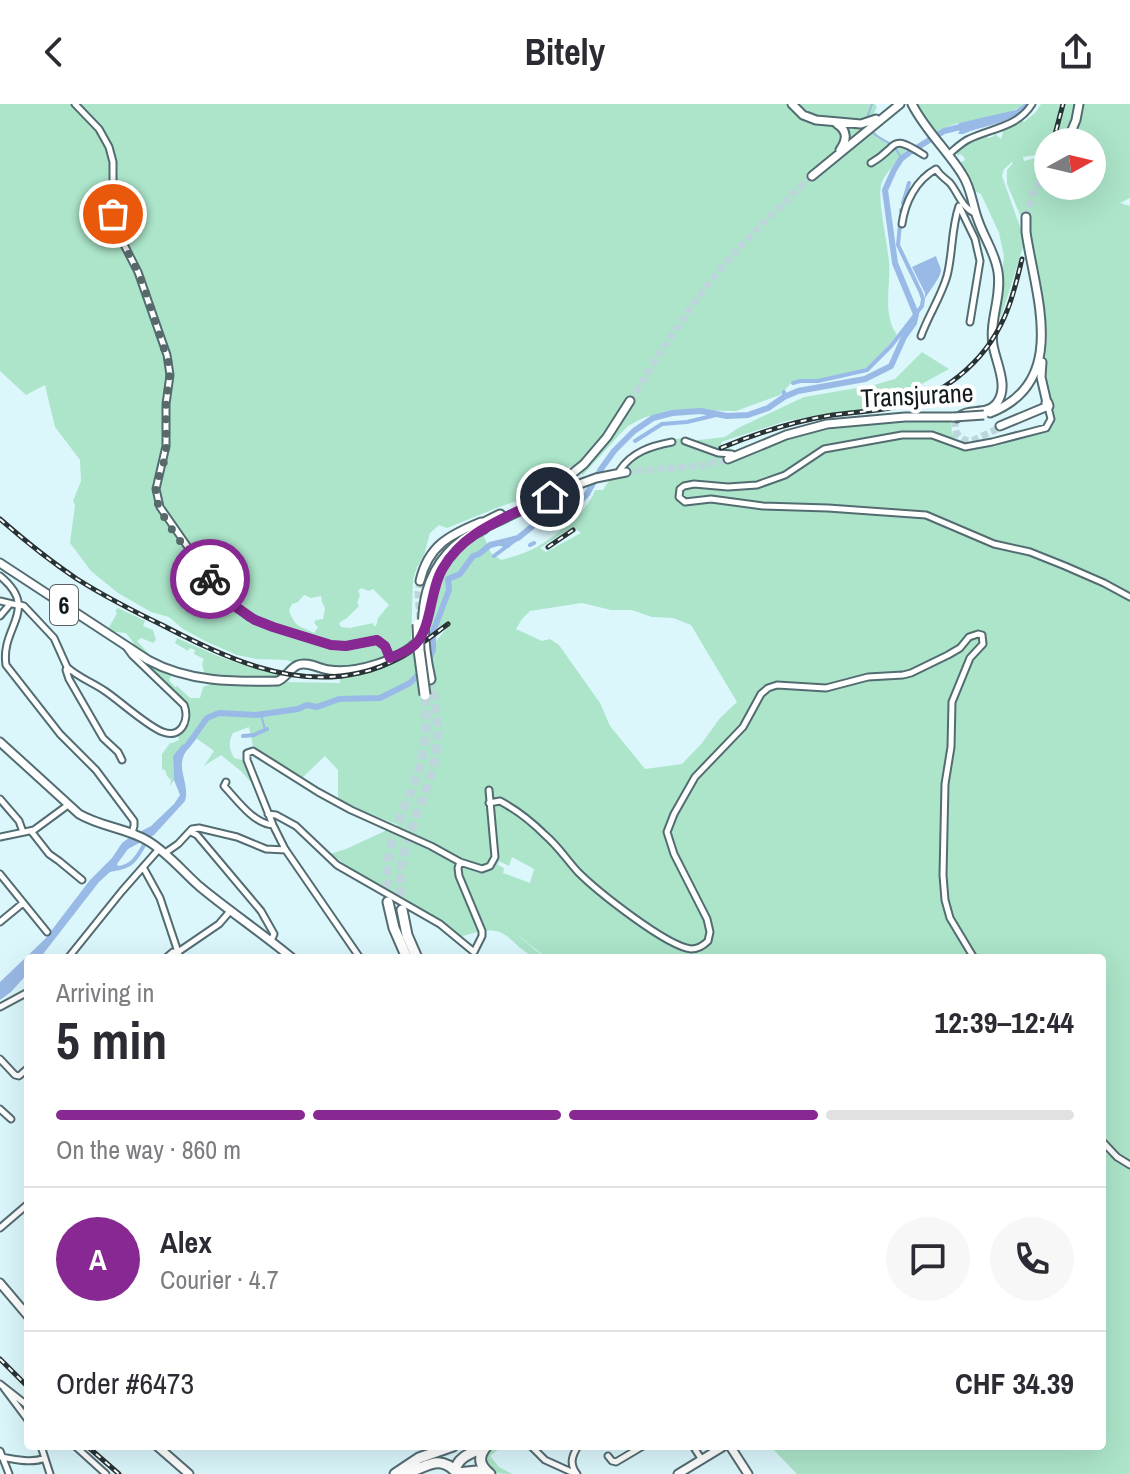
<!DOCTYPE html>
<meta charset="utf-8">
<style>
:root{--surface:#fff;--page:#f7f7f7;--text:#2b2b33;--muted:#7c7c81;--line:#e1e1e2;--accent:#882892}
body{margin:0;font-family:"Archivo Narrow",sans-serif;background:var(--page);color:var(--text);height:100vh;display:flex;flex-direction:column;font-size:30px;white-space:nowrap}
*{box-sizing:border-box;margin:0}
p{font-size:26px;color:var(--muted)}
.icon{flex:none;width:44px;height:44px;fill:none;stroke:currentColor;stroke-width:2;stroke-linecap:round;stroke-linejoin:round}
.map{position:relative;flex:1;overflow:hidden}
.drawer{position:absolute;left:24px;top:850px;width:1082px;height:496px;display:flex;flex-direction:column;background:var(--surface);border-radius:8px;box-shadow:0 8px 32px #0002}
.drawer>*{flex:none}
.needle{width:52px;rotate:82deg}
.fabs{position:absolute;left:1034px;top:24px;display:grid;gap:16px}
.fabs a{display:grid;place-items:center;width:72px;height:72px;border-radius:50%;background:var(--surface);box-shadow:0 8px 32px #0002;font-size:40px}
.pin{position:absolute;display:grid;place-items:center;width:68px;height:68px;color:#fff;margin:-34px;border:4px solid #fff;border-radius:50%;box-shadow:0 2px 8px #0007}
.courier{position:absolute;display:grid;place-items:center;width:80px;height:80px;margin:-40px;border:6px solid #882892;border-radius:50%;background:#fff;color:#222;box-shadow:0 2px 10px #0007}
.headline em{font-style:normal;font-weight:700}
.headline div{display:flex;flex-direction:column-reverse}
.headline{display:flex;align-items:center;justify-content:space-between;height:136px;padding:0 32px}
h1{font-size:52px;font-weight:700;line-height:60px}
.bar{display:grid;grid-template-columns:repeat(4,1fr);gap:12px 8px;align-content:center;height:96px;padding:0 32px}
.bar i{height:10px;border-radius:6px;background:var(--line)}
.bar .current{background:var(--accent)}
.bar p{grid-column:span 4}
.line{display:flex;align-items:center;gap:20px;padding:0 32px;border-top:2px solid var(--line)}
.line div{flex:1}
.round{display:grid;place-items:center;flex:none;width:84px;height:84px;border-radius:42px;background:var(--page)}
header{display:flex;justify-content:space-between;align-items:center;height:104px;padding:0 32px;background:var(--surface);font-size:36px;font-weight:700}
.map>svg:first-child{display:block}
.green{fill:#ace5ca;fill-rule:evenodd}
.water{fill:#99bae6}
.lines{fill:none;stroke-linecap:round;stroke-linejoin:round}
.stream{stroke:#99bae6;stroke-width:2}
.canal{stroke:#99bae6;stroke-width:4}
.river{stroke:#99bae6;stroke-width:6}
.major-tunnel{stroke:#bdd6db;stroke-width:7;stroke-dasharray:7 3.5;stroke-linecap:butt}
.highway-tunnel{stroke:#bdd6db;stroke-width:9;stroke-dasharray:9 4.5;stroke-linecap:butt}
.minor-casing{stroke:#536c71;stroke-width:9}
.major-casing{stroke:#536c71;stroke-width:11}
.highway-casing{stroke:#536c71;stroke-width:13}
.minor{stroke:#fff;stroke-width:5}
.major{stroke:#fff;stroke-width:7}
.highway{stroke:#fff;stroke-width:9}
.rail-casing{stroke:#273335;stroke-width:5}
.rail{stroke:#fff;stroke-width:2;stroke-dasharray:6;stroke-linecap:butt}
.major-bridge-casing{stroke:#536c71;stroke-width:11;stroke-linecap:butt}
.highway-bridge-casing{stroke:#536c71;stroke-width:13;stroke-linecap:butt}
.major-bridge{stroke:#fff;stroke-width:7}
.highway-bridge{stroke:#fff;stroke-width:9}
.done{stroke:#58696c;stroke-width:8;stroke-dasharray:0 14.4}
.route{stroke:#882892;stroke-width:10}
.labels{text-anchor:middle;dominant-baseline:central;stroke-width:8;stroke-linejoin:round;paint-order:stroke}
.shield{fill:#fff;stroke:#596062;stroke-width:2}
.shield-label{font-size:24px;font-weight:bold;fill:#121c1e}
.street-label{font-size:26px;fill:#121c1e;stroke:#fff}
</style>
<header><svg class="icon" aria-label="back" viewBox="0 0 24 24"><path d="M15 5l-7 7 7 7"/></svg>Bitely<svg class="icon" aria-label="share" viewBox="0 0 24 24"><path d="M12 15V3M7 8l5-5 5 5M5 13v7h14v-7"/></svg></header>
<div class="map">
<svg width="1130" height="1370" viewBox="0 0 1130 1370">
<rect width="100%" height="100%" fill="#dbf7fc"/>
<!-- green -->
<path class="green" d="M0 0H875L877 3C861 32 885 36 908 44 901 53 886 68 882 78 876 93 888 140 889 158 891 182 882 210 897 231L874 260 860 267 817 277 801 276 792 278 780 291 736 307 670 306 643 314 628 322 620 330 583 371 571 362 559 370 540 374 531 392 499 403 447 424 439 421 430 429 424 451 417 463 413 476 411 538 390 554 360 565 298 561 287 556 257 555 237 551 207 538 183 525 169 513 151 508 118 489 91 467 70 439 75 401 73 397 81 377 80 356 55 323 45 281 26 291 0 267ZM361 484 369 487 373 485 389 501 378 514 376 522H374L373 519 350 524 341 523 339 519 347 514 359 502 357 499 360 491 358 487ZM304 491 311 494 321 492 322 498 325 504 323 515 316 516 314 519 318 523 314 529C299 521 295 524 289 506L292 500 298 498Z
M915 0H1024C1002 19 962 11 935 29Z
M1041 0H1062L1051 38H1048V49L1023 53 1024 57 1035 54H1048V82H1092V38H1071L1077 31 1082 0H1130V94L1120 99 1130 102V1370H797L770 1342H1102V854H547L514 828 545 854C520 854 514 830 495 827 482 825 468 831 456 834L330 750 346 745 398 721 338 697V666L325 652 302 674 253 642 249 623 233 629C228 639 229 644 234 654L246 657 255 681 254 682 242 668 221 651 204 662 214 647 196 634 173 652 174 676 170 682 171 676 167 672 165 666 162 665V650L170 639H172L179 636 178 633 184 628 190 618 188 616V607L139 556 172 570 169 576 175 583 177 582 190 594H200L203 583 211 580 287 578 340 579V574C368 571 393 562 416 547L427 549 449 521 448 519 435 528 428 529C437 483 441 457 483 430L491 449 501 456C532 448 544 441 568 420 580 410 589 402 595 386H603L623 355 637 345 681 334 690 337 725 333 738 324 804 293 874 281 895 275 922 248 949 265 918 282 911 295 884 304 838 308 786 317 721 338 722 345 728 343 734 347C800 324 871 321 941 315H951L952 329 956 333 954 335 943 332 957 345 961 346 1047 326 1052 322 1054 316 1043 276 1047 233 1029 124 1030 113 1020 111 1007 80V66L1013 59 1012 58 1004 65 1002 72 1025 137 1001 213 998 212 1004 152 999 129 981 90 974 87 968 71 960 59 965 56 964 53 960 50 958 52 956 48 964 43V38L971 35 987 33 989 34 994 32V29L1001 35 1003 28 1000 27 1020 15 1024 18 1036 8ZM573 423 581 429 546 448 540 444ZM582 499 611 506H632L652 513 673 514 691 521 737 598 720 614 702 639 682 660 645 665 610 622 600 599 559 541 550 535 542 537 516 525 522 515 530 507ZM512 753 534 765 530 779 503 769 504 764 498 761 499 757 509 762Z
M1064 0H1075L1074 14 1062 38H1054Z
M118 504 145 517 143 522 153 526 156 536 153 539 141 534 137 537 150 551 149 553 136 546 133 538 126 529 107 527 117 509 115 507Z
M177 534C212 550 245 565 284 570L278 574H219L205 572 202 560 204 555 194 550 195 546 190 544 188 547 175 539Z
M494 1342H503L490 1352 499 1363 512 1370C499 1370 492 1369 484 1359L486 1348Z"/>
<!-- water -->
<path class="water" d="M1024 0H1028C1011 21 986 20 963 30H959L958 29 960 27 958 26 959 19 1016 6Z
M936 152C937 157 940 161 941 166 941 174 928 188 925 195V189L912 163Z
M197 634C193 639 187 645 184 651 177 666 190 681 185 697L154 731 128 745 117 760 120 766 110 768 99 778 40 854H28V869L11 888 0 896V878L45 835 90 776 112 754 122 739 130 733 151 722 174 700 180 691 174 676 173 652 182 641Z"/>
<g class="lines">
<!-- stream -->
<path class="stream" d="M867 14 872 0
M871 27C883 39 895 37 901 55
M261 610 265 626"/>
<!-- canal -->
<path class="canal" d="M903 99 909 79
M901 107V106
M793 279 800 277H818L867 266 891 242 922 202 923 195 921 189 898 141 900 120
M784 293V288
M635 337 662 320 687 318 716 311
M497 439 508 442
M530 441 534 439
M494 452 518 434
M243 632 254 631 267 625
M114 764C130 765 137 754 144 741"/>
<!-- river -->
<path class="river" d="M428 557 433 546V528L449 486 448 475 460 470 473 452 479 450 490 441 518 434 534 421 556 417 568 410 587 390 601 365 614 347 634 327 653 314 672 309 701 307 727 312 748 311 768 304 784 293 798 287 865 275 891 262 904 233 914 219 916 210 895 159 885 86 894 66 901 55 910 48 944 27 964 22
M187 642 207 614 219 609 256 611 298 605 307 601 317 603 339 595 380 594 410 579 423 566"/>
<!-- major-tunnel -->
<path class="major-tunnel" d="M1026 113 1032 91 1048 64
M630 297C652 262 673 227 698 194 731 149 771 110 812 72
M956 316C953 326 957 334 968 337L974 336 999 324 1000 322
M626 368 699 362 728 355
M420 477 418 489 420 515"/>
<!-- highway-tunnel -->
<path class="highway-tunnel" d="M388 798C386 775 387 752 394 730 403 704 416 680 422 654 427 633 427 613 425 592
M402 806C399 783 400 760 407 738 416 708 431 680 436 649 440 624 436 600 430 575"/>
<!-- minor casing -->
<g class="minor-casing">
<path id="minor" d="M75 0 99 25 109 43 113 58V110L116 125 138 168 167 251 170 271 166 300V342L156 385 160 403 206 469 227 495 249 513 273 523 331 541 346 542 377 536 385 542 390 554
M948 51C954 46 962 38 969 35 992 24 1018 23 1032 0
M871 59C900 43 888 28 924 51
M960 104 975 135 980 157 970 218
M902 120C905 98 916 76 936 65 940 72 944 73 950 79 959 90 961 103 976 110
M921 232C928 212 941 193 947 172 953 149 951 125 959 102
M1048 303 1051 315 1046 324 992 338 965 343 932 331H902L824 345 785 371 757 381 728 383 694 380 684 382 680 385 679 393 685 398 711 395 763 402 828 404 926 411 994 440 1030 448 1065 462 1104 479 1130 493
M685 337 718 349 732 350
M620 366C632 348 651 342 672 338
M0 472C41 506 0 522 6 561L60 630 96 666 134 717V722L132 729
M0 497 17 501
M17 500 24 502 54 534 67 563 66 566 69 575 103 634 118 648 122 656
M0 512 10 500
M67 563C79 574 92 578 105 587 120 597 148 623 163 628 181 635 190 616 184 601L132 551 127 544
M226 678 224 682C237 696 254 720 273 721
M0 695 19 717 23 728
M489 699 500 697C515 705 533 719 545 731 558 742 567 756 578 768 597 787 666 842 691 845 698 845 703 842 708 837L710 828 707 815 674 750 667 728 674 710 695 673 743 623 761 590 768 584 777 581 826 584 868 573 903 571 911 569 948 551 960 544 969 533 978 530 982 531 983 540 970 554 952 598 951 643 945 680 943 771 945 796 950 814 974 854
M268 710 276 711 296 722 337 761 440 820 474 848 482 832V827L459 772 458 764 460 758
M31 727 49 750 59 757 82 776
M191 728 197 731 261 807 274 830 271 837
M0 733 34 726 68 701
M165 749 178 740 192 725 199 724 237 733 266 745 286 746
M143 763 160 794 180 854
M0 770 47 828
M0 818 23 799
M68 854 122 787 159 745
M166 854 173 848H178L219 820 231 806
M360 854 285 745 273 721 247 656V649L253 647 318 688 351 706 431 742 460 758 482 765 490 762 495 753 489 686
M0 903 28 888
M0 955 15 971 19 972 28 964
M0 1005 11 1015
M1102 1037 1117 1053 1130 1061
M0 1124 28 1100
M0 1280 28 1302
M4 1284 28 1316
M41 1342 50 1370
M75 1342 106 1370
M531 1342 545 1356 576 1370
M693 1342 702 1356
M0 1347 9 1370
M608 1352 612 1357 616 1358 643 1342
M0 1353C15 1355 31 1360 45 1354
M577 1370C569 1360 572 1352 578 1342"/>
</g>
<!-- major casing -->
<g class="major-casing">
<path id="major" d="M792 0 803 11 816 16 861 20 876 15
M912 0C925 26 947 46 962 70 972 85 972 101 978 116 984 134 995 148 998 168 1002 193 989 216 993 241 996 259 1010 284 996 300 985 312 969 303 957 314
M837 20C848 27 847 36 840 46
M1067 38 1076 16 1079 0
M812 72 900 0
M1042 258 1041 273 1047 299
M990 309C1070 278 1035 191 1026 128V113
M1000 322 1048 302
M728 355 786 331 827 320 905 313H954
M525 399 540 390 549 381 563 377 584 360 607 333 630 297
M488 422 545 395 555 393 574 382 596 374 626 368
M0 459 148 556C188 578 233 578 278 577 287 573 290 564 298 561 307 557 320 565 329 566 355 570 401 556 418 537
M420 477C428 442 449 431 481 418
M0 638 79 710C101 723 127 724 148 737 168 749 182 767 199 782 229 807 262 829 292 854
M0 1179 28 1212
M157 1342 189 1370
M730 1342 748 1370
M678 1370 724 1342"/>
</g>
<!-- highway casing -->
<g class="highway-casing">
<path id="highway" d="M1047 299 1048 302
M478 422 500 411
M430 575C416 513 420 454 484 424
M388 798 394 824 407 854
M402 806 407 831 417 854
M486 1343C477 1354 480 1362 490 1370
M455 1367C458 1351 474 1349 486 1342
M457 1369 477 1367 489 1370
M395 1370 419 1354 453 1342
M404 1370C426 1364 439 1348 458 1370"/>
</g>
<!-- minor -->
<use href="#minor" class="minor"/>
<!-- major -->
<use href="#major" class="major"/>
<!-- highway -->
<use href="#highway" class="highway"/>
<!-- rail casing -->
<g class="rail-casing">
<path id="rail" d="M1053 38 1063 0
M721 344C755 330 791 318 827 312 849 308 872 308 894 303 942 293 984 259 1004 214 1013 195 1017 175 1022 155
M0 415C24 436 50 457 77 475 104 492 133 507 162 521 222 552 289 585 359 569 394 562 420 541 448 520
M548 443 573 426
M0 1255 28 1283
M87 1342 119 1370"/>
</g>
<!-- rail -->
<use href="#rail" class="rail"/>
<!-- major-bridge casing -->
<g class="major-bridge-casing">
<path id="major-bridge" d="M954 313 984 311"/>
</g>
<!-- highway-bridge casing -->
<g class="highway-bridge-casing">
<path id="highway-bridge" d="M418 520 419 546 425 591"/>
</g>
<!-- major-bridge -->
<use href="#major-bridge" class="major-bridge"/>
<!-- highway-bridge -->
<use href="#highway-bridge" class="highway-bridge"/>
</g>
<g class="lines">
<!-- done -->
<path class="done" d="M113 110 120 133 138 168 144 183 169 260C171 275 166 289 166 304 165 320 168 338 165 354 161 369 153 381 157 397 163 418 195 457 210 475"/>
<!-- route -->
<path class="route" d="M210 475 236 503 255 516 273 523 331 541 346 542 377 536 385 542 390 554C397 551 405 548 412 543 432 530 429 486 443 464 460 435 487 422 516 408 527 403 538 397 550 393"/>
</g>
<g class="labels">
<!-- shield labels -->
<rect class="shield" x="50" y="481" width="28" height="40" rx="6"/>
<g class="shield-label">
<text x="64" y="501">6</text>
</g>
<!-- street labels -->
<g class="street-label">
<text transform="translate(917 291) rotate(-3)">Transjurane</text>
</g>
</g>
</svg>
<div class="fabs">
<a><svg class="needle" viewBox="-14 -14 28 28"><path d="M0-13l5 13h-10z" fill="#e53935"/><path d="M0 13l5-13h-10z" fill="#7c7c81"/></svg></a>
</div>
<div class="pin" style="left:113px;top:110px;background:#ea580c"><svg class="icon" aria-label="bag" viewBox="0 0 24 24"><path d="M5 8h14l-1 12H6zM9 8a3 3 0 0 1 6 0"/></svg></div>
<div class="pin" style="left:550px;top:393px;background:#1f2937"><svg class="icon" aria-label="home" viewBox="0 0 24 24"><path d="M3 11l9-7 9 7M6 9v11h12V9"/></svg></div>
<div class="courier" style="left:210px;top:475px"><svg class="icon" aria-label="bike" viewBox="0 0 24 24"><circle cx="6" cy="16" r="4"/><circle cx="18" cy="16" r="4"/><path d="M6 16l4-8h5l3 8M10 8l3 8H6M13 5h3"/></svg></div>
<section class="drawer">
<div class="headline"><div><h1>5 min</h1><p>Arriving in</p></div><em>12:39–12:44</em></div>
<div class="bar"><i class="current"></i><i class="current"></i><i class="current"></i><i></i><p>On the way · 860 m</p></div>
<div class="line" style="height:144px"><b class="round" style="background:var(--accent);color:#fff">A</b><div><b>Alex</b><p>Courier · 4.7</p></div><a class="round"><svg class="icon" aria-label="chat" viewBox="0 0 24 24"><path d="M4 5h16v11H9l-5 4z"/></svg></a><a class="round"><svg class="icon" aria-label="phone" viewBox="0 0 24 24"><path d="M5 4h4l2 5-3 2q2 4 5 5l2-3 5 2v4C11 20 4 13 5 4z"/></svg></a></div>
<div class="line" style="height:104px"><div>Order #6473</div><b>CHF 34.39</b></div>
</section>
</div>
